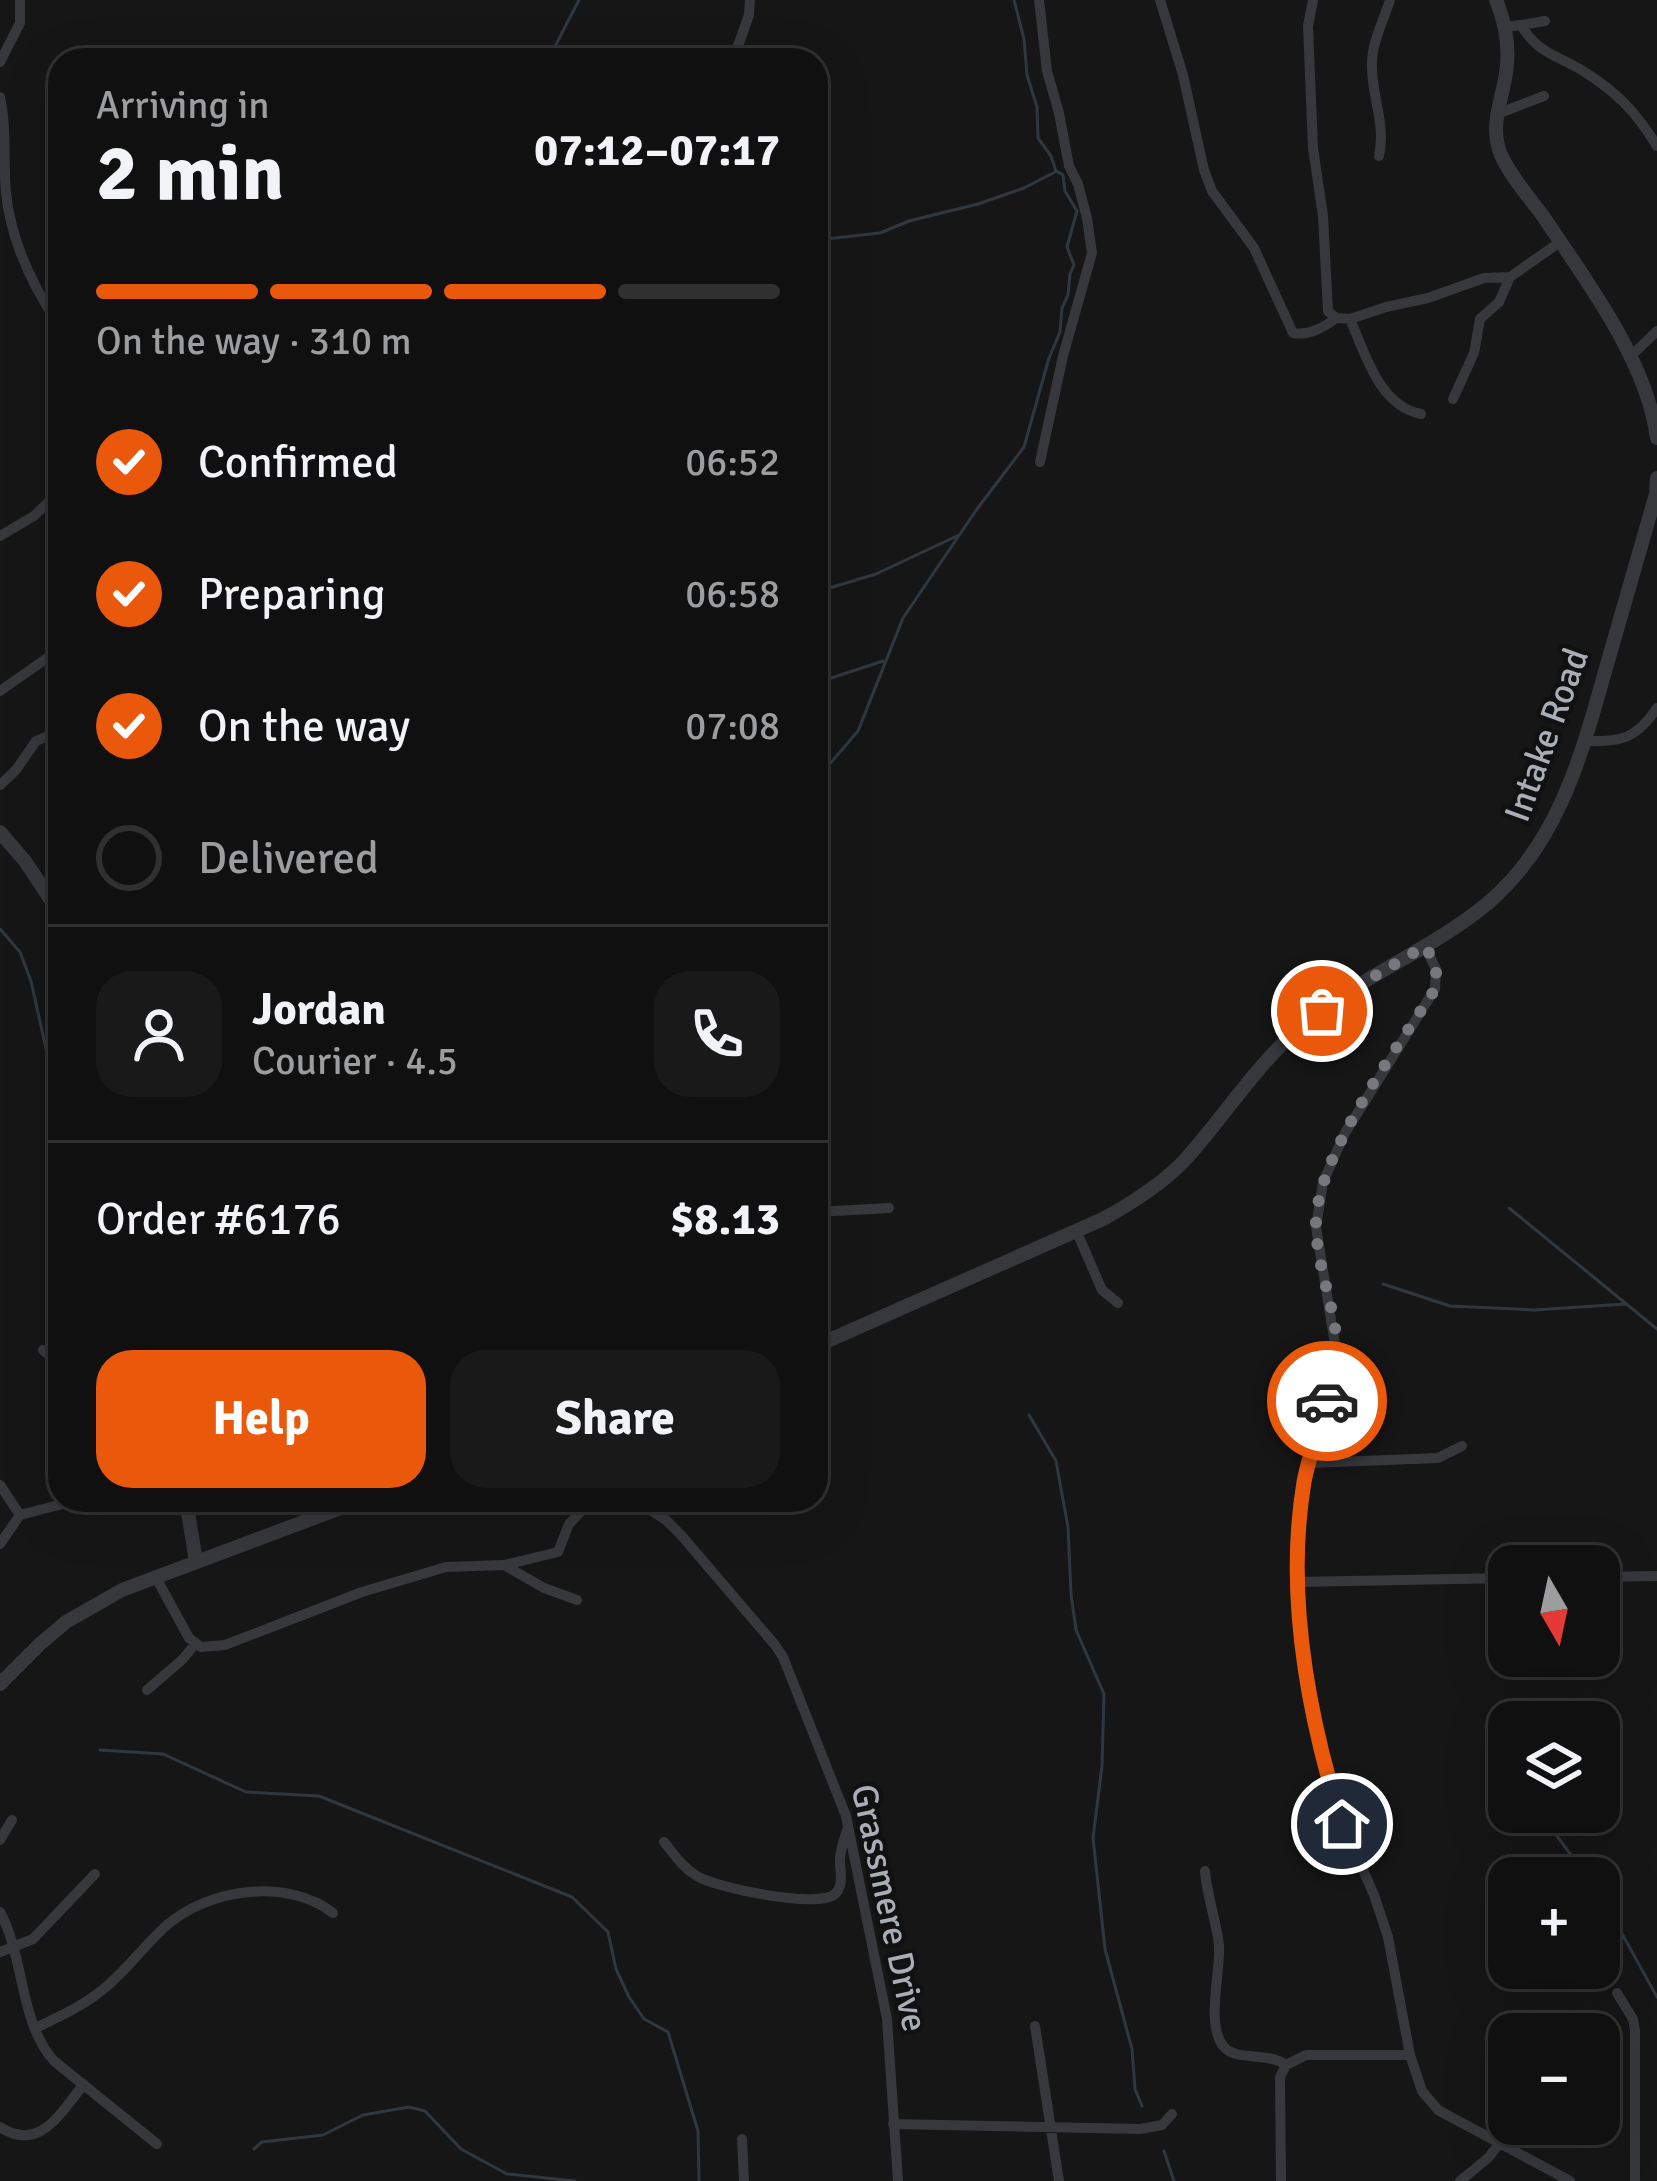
<!DOCTYPE html>
<meta charset="utf-8">
<style>
:root{--surface:#101011;--page:#19191a;--text:#f1f3f6;--muted:#9c9d9f;--line:#303031;--accent:#ea580c}
body{margin:0;font-family:Signika,sans-serif;background:var(--page);color:var(--text);height:100vh;display:flex;flex-direction:column;font-size:45px;white-space:nowrap}
*{box-sizing:border-box;margin:0}
p{font-size:39px;color:var(--muted)}
.icon{flex:none;width:66px;height:66px;fill:none;stroke:currentColor;stroke-width:2;stroke-linecap:round;stroke-linejoin:round}
.map{position:relative;flex:1;overflow:hidden}
.side{position:absolute;left:48px;top:48px;width:780px;height:1464px;display:flex;flex-direction:column;background:var(--surface);border-radius:36px;box-shadow:0 12px 48px #0002,0 0 0 3px var(--line)}
.side>*{flex:none}
.needle{width:78px;rotate:171deg}
.controls{position:absolute;left:1488px;top:1545px;display:grid;gap:24px}
.controls a{display:grid;place-items:center;width:132px;height:132px;border-radius:24px;background:var(--surface);box-shadow:0 12px 48px #0002,0 0 0 3px var(--line);font-size:60px}
.pin{position:absolute;display:grid;place-items:center;width:102px;height:102px;color:#fff;margin:-51px;border:6px solid #fff;border-radius:50%;box-shadow:0 3px 12px #0007}
.courier{position:absolute;display:grid;place-items:center;width:120px;height:120px;margin:-60px;border:9px solid #ea580c;border-radius:50%;background:#fff;color:#222;box-shadow:0 3px 15px #0007}
.headline em{font-style:normal;font-weight:800}
.headline div{display:flex;flex-direction:column-reverse}
.headline{display:flex;align-items:center;justify-content:space-between;height:204px;padding:0 48px}
h1{font-size:78px;font-weight:800;line-height:90px}
.bar{display:grid;grid-template-columns:repeat(4,1fr);gap:18px 12px;align-content:center;height:144px;padding:0 48px}
.bar i{height:15px;border-radius:9px;background:var(--line)}
.bar .active{background:var(--accent)}
.bar p{grid-column:span 4}
.line{display:flex;align-items:center;gap:30px;padding:0 48px;border-top:3px solid var(--line)}
.line div{flex:1}
.round{display:grid;place-items:center;flex:none;width:126px;height:126px;border-radius:36px;background:var(--page)}
ol{padding:0 48px;list-style:none}
li{display:flex;align-items:center;gap:36px;height:132px}
li p{margin-inline-start:auto}
li .icon{padding:12px;border-radius:50%;background:var(--accent);color:#fff;stroke-width:4}
li:last-child{color:var(--muted)}
li i{width:66px;height:66px;border:6px solid var(--line);border-radius:50%}
.button{display:flex;gap:24px;margin-top:auto;padding:24px 48px}
.button a{flex:1;height:138px;border-radius:36px;background:var(--accent);color:#fff;font-size:48px;font-weight:800;line-height:138px;text-align:center}
.button a+a{background:var(--page);color:var(--text)}
.map>svg:first-child{display:block}
.lines{fill:none;stroke-linecap:round;stroke-linejoin:round}
.stream{stroke:#30383f;stroke-width:3}
.minor{stroke:#37383c;stroke-width:10}
.tertiary{stroke:#37383c;stroke-width:14}
.done{stroke:#76787e;stroke-width:12;stroke-dasharray:0 21.6}
.route{stroke:#ea580c;stroke-width:15}
.labels{text-anchor:middle;dominant-baseline:central;stroke-width:9;stroke-linejoin:round;paint-order:stroke}
.street-label{font-size:36px;fill:#a9adb6;stroke:#111112}
</style>
<div class="map">
<svg width="1657" height="2181" viewBox="0 0 1657 2181">
<rect width="100%" height="100%" fill="#161617"/>
<g class="lines">
<!-- stream -->
<path class="stream" d="M548 60 579 0
M816 240 880 233 909 221 978 204 1024 188 1055 172
M816 592 876 574 959 535
M816 683 883 661
M816 780 858 731 903 618 977 509 1024 447 1049 358 1060 332 1062 308 1068 295 1070 274 1074 265 1067 247 1077 211 1065 191 1063 175 1056 171 1051 156 1038 138 1037 107 1027 75 1024 39 1014 0
M0 929 20 952 31 981 60 1112
M1509 1208 1657 1329
M1383 1284 1450 1306 1534 1310 1626 1304
M1029 1415 1056 1461 1068 1527 1071 1594 1076 1630 1104 1694 1102 1766 1093 1838 1105 1949 1132 2049 1135 2089 1142 2106
M1503 1732 1509 1744
M100 1750 163 1754 246 1792 319 1796 572 1897 608 1932 616 1969 629 1997 644 2019 668 2032 698 2131 699 2181
M1543 1812 1551 1828 1588 1878
M1599 1892 1657 1997
M254 2149 262 2142 323 2135 363 2115 409 2107 425 2111 461 2149 507 2174 575 2181
M1164 2151 1174 2181"/>
<!-- minor -->
<path class="minor" d="M1039 0 1047 71 1059 113 1069 166 1078 184 1087 218 1092 253 1063 356 1040 462
M1160 0 1183 75 1204 170 1212 191 1254 248 1293 333C1308 336 1325 327 1336 318L1350 319 1386 307 1428 298 1484 278 1510 277
M1313 0 1308 26 1313 148 1323 216 1328 311 1336 318
M1521 25 1545 21
M1505 27 1521 25C1537 53 1557 55 1583 71 1617 92 1636 112 1657 146
M733 60 749 15 750 0
M0 62 20 23V0
M0 97C7 129 3 161 6 193 11 242 33 287 60 327
M1497 114 1544 96
M1379 156C1386 124 1372 98 1372 67 1371 44 1383 22 1390 0
M1350 319C1365 353 1379 406 1421 414
M1631 356 1657 331
M1453 399 1474 353 1480 319 1499 302 1510 277 1560 242
M0 536 34 516 57 494
M0 691 60 649
M1585 741C1622 742 1636 739 1657 708
M0 785 16 770 36 741 60 731
M1425 947 1436 969 1435 989 1345 1133 1323 1182 1316 1227 1337 1357 1335 1376 1304 1481 1297 1582 1310 1698 1320 1740 1343 1824 1374 1895 1388 1937 1410 2055 1422 2091 1438 2110 1570 2181
M816 1212 889 1208
M1076 1230 1102 1290 1118 1303
M43 1350 60 1365
M1309 1463 1438 1458 1462 1446
M0 1485 20 1515
M635 1500 666 1520 681 1535 775 1645 783 1657 846 1816 887 2019 898 2181
M0 1544 20 1515 78 1500
M504 1565 558 1552 569 1524 592 1500
M155 1576 189 1638 201 1647 225 1645 362 1592 446 1567 504 1565 544 1588 577 1600
M1599 1577 1657 1576
M1297 1582 1509 1578
M147 1690 183 1659 195 1644
M0 1840 12 1820
M664 1842C674 1854 683 1868 697 1876 716 1888 819 1909 835 1894 845 1885 839 1869 840 1858 841 1848 844 1839 847 1830
M1205 1871C1207 1896 1216 1920 1219 1945 1221 1972 1205 2025 1224 2047 1238 2062 1266 2051 1286 2065
M0 1912C25 1958 19 2022 54 2061L157 2144
M0 1952 33 1939 95 1874
M1617 1993 1633 2019 1635 2031V2181
M1035 2026 1059 2181
M36 2028C58 2017 81 2007 101 1991 126 1972 144 1945 167 1925 210 1888 288 1878 333 1913
M893 2124 1140 2129 1162 2125 1172 2114
M0 2127C40 2153 61 2112 84 2084
M742 2139 744 2181
M1281 2181 1280 2077 1286 2065 1306 2055H1410
M1460 2181 1488 2158 1500 2143"/>
<!-- tertiary -->
<path class="tertiary" d="M1496 0C1506 24 1510 47 1506 73 1502 101 1489 126 1501 155 1511 177 1529 197 1543 216 1586 280 1647 361 1657 438
M0 832 25 861 60 914
M816 1346 1103 1219C1132 1203 1161 1185 1184 1161 1223 1118 1254 1068 1298 1029 1355 978 1429 952 1488 903 1561 841 1583 749 1608 661 1624 605 1640 550 1656 494L1657 478
M186 1500 196 1561
M0 1684 40 1644 66 1622 122 1590 362 1500"/>
</g>
<g class="lines">
<!-- done -->
<path class="done" d="M1322 1011 1346 993 1425 946C1434 961 1439 972 1435 989 1397 1049 1314 1158 1316 1227 1317 1270 1338 1313 1337 1355 1337 1371 1332 1386 1327 1401"/>
<!-- route -->
<path class="route" d="M1327 1401C1320 1427 1309 1455 1304 1482 1285 1595 1308 1716 1342 1824"/>
</g>
<g class="labels">
<!-- street labels -->
<g class="street-label">
<text transform="translate(1547 735) rotate(-70)">Intake Road</text>
<text transform="translate(889 1908) rotate(78)">Grassmere Drive</text>
</g>
</g>
</svg>
<div class="controls">
<a><svg class="needle" viewBox="-14 -14 28 28"><path d="M0-13l5 13h-10z" fill="#e53935"/><path d="M0 13l5-13h-10z" fill="#9c9d9f"/></svg></a>
<a><svg class="icon" aria-label="layers" viewBox="0 0 24 24"><path d="M12 4l9 5-9 5-9-5zM3 14l9 5 9-5"/></svg></a>
<a>+</a>
<a>−</a>
</div>
<div class="pin" style="left:1322px;top:1011px;background:#ea580c"><svg class="icon" aria-label="bag" viewBox="0 0 24 24"><path d="M5 8h14l-1 12H6zM9 8a3 3 0 0 1 6 0"/></svg></div>
<div class="pin" style="left:1342px;top:1824px;background:#1f2937"><svg class="icon" aria-label="home" viewBox="0 0 24 24"><path d="M3 11l9-7 9 7M6 9v11h12V9"/></svg></div>
<div class="courier" style="left:1327px;top:1401px"><svg class="icon" aria-label="car" viewBox="0 0 24 24"><path d="M5 17H2v-5l4-1 3-4h7l3 4 3 1v5h-3M9 17h6M6 11h13"/><circle cx="7" cy="17" r="2"/><circle cx="17" cy="17" r="2"/></svg></div>
<section class="side">
<div class="headline"><div><h1>2 min</h1><p>Arriving in</p></div><em>07:12–07:17</em></div>
<div class="bar"><i class="active"></i><i class="active"></i><i class="active"></i><i></i><p>On the way · 310 m</p></div>
<ol>
<li><svg class="icon" aria-label="check" viewBox="0 0 24 24"><path d="M5 12l5 5 9-10"/></svg>Confirmed<p>06:52</p></li>
<li><svg class="icon" aria-label="check" viewBox="0 0 24 24"><path d="M5 12l5 5 9-10"/></svg>Preparing<p>06:58</p></li>
<li><svg class="icon" aria-label="check" viewBox="0 0 24 24"><path d="M5 12l5 5 9-10"/></svg>On the way<p>07:08</p></li>
<li><i></i>Delivered</li>
</ol>
<div class="line" style="height:216px"><a class="round"><svg class="icon" aria-label="person" viewBox="0 0 24 24"><circle cx="12" cy="8" r="4"/><path d="M4 21q1-7 8-7t8 7"/></svg></a><div><b>Jordan</b><p>Courier · 4.5</p></div><a class="round"><svg class="icon" aria-label="phone" viewBox="0 0 24 24"><path d="M5 4h4l2 5-3 2q2 4 5 5l2-3 5 2v4C11 20 4 13 5 4z"/></svg></a></div>
<div class="line" style="height:156px"><div>Order #6176</div><b>$8.13</b></div>
<div class="button"><a>Help</a><a>Share</a></div>
</section>
</div>
